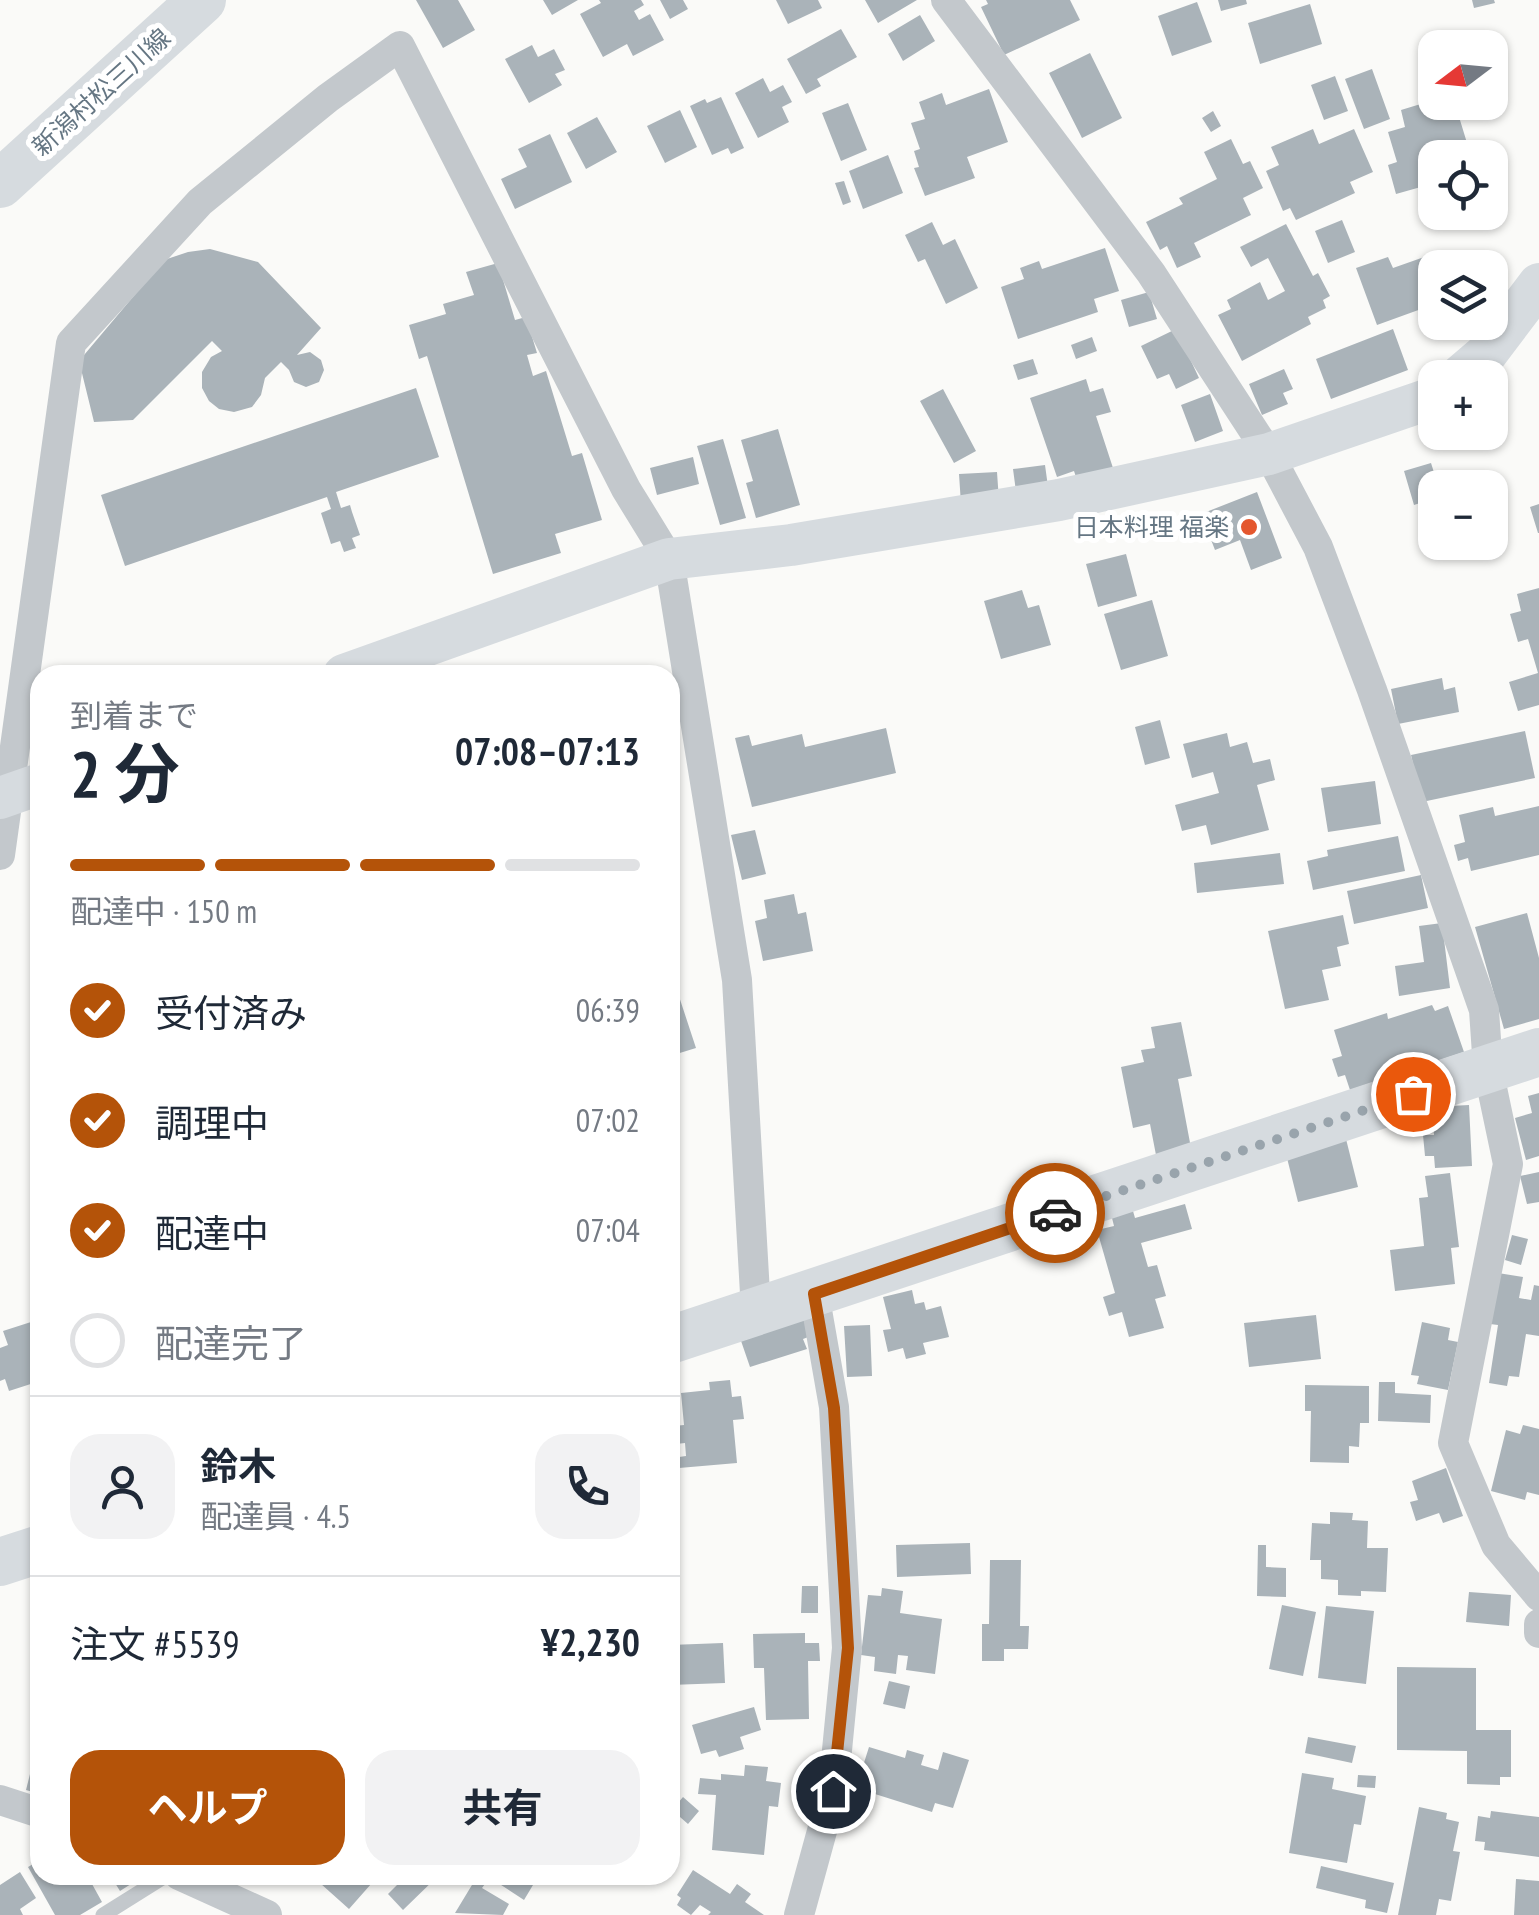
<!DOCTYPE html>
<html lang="ja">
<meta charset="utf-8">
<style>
:root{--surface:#fff;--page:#f2f2f3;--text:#1f2937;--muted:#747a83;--line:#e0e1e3;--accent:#b45309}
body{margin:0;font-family:"PT Sans Narrow","Noto Sans JP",sans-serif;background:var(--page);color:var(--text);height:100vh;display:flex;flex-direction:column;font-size:38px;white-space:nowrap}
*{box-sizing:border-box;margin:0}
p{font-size:32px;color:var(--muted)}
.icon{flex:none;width:55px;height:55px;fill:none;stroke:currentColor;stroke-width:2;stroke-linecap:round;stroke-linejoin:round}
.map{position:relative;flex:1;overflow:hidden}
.sheet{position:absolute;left:30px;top:665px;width:650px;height:1220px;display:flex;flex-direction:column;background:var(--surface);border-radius:30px;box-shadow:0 2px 8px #0004}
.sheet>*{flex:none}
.needle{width:65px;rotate:254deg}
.tools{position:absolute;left:1418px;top:30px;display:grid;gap:20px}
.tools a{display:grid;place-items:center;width:90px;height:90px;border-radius:20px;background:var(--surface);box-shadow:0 2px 8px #0004;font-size:50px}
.pin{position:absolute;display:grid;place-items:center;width:85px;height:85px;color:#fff;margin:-42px;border:5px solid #fff;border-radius:50%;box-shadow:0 2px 10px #0007}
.courier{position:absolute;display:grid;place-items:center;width:100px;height:100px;margin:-50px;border:8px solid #b45309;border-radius:50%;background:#fff;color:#222;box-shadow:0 2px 12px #0007}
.head em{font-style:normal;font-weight:700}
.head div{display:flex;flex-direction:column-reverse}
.head{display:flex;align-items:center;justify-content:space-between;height:170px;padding:0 40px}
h1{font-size:65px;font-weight:700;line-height:75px}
.bar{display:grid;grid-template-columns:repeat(4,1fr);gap:15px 10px;align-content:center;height:120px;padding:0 40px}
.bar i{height:12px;border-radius:8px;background:var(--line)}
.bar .active{background:var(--accent)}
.bar p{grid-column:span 4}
.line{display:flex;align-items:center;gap:25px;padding:0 40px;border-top:2px solid var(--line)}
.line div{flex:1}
.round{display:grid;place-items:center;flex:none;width:105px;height:105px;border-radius:30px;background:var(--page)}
ol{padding:0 40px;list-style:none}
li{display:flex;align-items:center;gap:30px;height:110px}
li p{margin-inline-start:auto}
li .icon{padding:10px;border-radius:50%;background:var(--accent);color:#fff;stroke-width:4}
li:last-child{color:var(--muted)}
li i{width:55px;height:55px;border:5px solid var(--line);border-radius:50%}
.cta{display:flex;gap:20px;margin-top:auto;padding:20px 40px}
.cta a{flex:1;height:115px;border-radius:30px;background:var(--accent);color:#fff;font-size:40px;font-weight:700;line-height:115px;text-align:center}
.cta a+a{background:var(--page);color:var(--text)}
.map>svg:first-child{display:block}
.building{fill:#aab3b9}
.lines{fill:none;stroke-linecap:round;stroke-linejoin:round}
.lane{stroke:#c3c8cc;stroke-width:15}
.street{stroke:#c3c8cc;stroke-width:30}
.secondary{stroke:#d6dbdf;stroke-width:42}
.primary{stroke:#d6dbdf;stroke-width:48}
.done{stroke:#99a4ac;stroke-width:10;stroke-dasharray:0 18}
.route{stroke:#b45309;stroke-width:12}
.poi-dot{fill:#e4572e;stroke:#fff;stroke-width:4}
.labels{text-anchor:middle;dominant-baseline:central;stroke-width:10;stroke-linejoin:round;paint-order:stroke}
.street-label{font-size:25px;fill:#657683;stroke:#fff}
.poi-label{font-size:25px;fill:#657683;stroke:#fff;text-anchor:end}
</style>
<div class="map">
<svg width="1539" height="1915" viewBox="0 0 1539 1915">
<rect width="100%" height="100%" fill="#fafaf8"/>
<!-- building -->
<path class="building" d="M416 0H458L475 30 443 48Z
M543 0H578L552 15Z
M599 0H641L644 5 634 11 639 20 650 14 664 40 633 56 627 44 603 57 580 14 601 3Z
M660 0H683L688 9 670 19Z
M776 0H818L822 8 788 24Z
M865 0H917L878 23Z
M986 0H1070L1080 20 1004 55 981 7 988 4Z
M1218 0H1246L1247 4 1221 11Z
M1472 0H1494L1495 3 1474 8Z
M1197 2 1212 42 1172 56 1158 16Z
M1310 4 1322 44 1260 64 1248 23Z
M920 15 935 41 903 61 888 34Z
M841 29 857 57 817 79 821 86 806 94 787 59Z
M532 45 538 57 554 49 565 70 555 74 562 85 529 103 505 59Z
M1090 53 1122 118 1082 138 1049 73Z
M1372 69 1390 119 1364 129 1345 79Z
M1335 76 1348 111 1324 120 1311 85Z
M763 78 770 92 783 85 792 102 782 107 789 122 758 138 735 93Z
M989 89 1008 142 967 157 975 178 925 196 914 168 919 167 914 151 920 149 911 123 925 119 919 102 942 93 946 105Z
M721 97 744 148 731 154 728 148 712 155 690 106 705 99 707 103Z
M848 103 867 150 841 161 822 113Z
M1424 103 1427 115 1456 107 1471 156 1435 158V183L1396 194 1388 165 1397 162 1388 132 1405 127 1401 110Z
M680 110 697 147 665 163 647 126Z
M1213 111 1221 126 1211 132 1202 118Z
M597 117 617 152 586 169 567 133Z
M1313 129 1319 144 1354 129 1373 172 1350 182 1355 193 1296 220 1290 208 1283 211 1266 171 1279 165 1271 147Z
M550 134 572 182 515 209 501 179 527 167 518 149Z
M1231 139 1243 164 1250 161 1263 188 1243 198 1251 215 1194 243 1201 257 1177 268 1167 246 1160 250 1146 222 1183 204 1179 198 1217 179 1204 152Z
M888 155 903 193 863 209 849 171Z
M844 181 851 202 843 205 835 183Z
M1342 220 1355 252 1328 263 1315 231Z
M932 222 943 245 955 239 978 288 946 304 925 259 918 262 905 235Z
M1286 224 1313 276 1318 273 1330 296 1323 300 1326 308 1308 317 1311 324 1242 361 1218 315 1231 309 1227 300 1260 282 1268 300 1285 291 1268 258 1251 267 1240 247Z
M1105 248 1119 291 1094 299 1098 312 1018 339 1001 287 1024 279 1020 268 1039 261 1042 269Z
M210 249 258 262 321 328 297 355 310 352 321 360 324 370 319 382 306 387 294 382 289 370 281 362 265 378 261 395 252 407 234 412 219 409 209 401 202 388V372L211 357 222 351 212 341 133 420 94 422 79 361 164 260 188 252Z
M1427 256 1431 266 1442 261 1444 268H1435V304L1377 325 1356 268 1388 257 1393 268Z
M498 263 515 320 526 317 537 353 527 355 533 376 546 371 572 456 582 453 602 520 555 534 561 553 493 574 427 356 419 359 409 325 446 314 443 304 474 295 466 272Z
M1149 292 1157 319 1129 327 1121 300Z
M1176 329 1199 378 1176 389 1169 374 1157 379 1141 346Z
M1393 329 1408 370 1331 399 1316 359Z
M1092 337 1097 351 1076 359 1071 345Z
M1033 359 1038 374 1018 380 1013 365Z
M1284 369 1293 389 1283 393 1288 404 1262 415 1249 384Z
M1086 379 1090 392 1103 388 1111 412 1096 416 1113 468 1077 480 1074 471 1057 477 1030 398Z
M416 388 439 457 336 492 341 508 350 505 352 512 360 535 352 538 356 548 344 552 340 541 331 544 321 513 331 509 327 497 125 566 101 495Z
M943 389 976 451 954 463 920 401Z
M1210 394 1223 431 1195 442 1181 405Z
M778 429 800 505 756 518 746 483 753 481 741 440Z
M723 439 746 518 720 525 697 446Z
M693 457 699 484 657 495 650 468Z
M1431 463 1439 488H1435V498L1414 505 1404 471Z
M1045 465 1049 494 1017 499 1013 469Z
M997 472 999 501 961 504 959 474Z
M1257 492 1282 558 1251 570 1240 540 1215 550 1201 514Z
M1539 504V533H1538L1530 507Z
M1126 554 1137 596 1098 607 1086 564Z
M1539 588V705L1518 711 1509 682 1538 673 1528 639 1518 642 1510 614 1521 611 1517 594Z
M1022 590 1028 608 1039 605 1051 645 1001 659 984 601Z
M1152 600 1168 656 1121 670 1104 614Z
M1442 678 1444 690 1455 687 1459 712 1398 724 1391 689Z
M1160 720 1170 758 1145 765 1135 727Z
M886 728 896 773 752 807 735 738 749 735 752 746 802 734 805 747Z
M1525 731 1535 778 1422 802 1411 755Z
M1227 733 1230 747 1247 742 1253 763 1270 759 1275 780 1257 785 1269 830 1211 845 1206 825 1182 831 1175 805 1219 793 1213 772 1192 778 1183 744Z
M1375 781 1381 824 1328 832 1321 788Z
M1539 806V855L1471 871 1468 858 1458 861 1454 845 1465 842 1459 815 1493 807 1495 816Z
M755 830 766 874 742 880 731 835Z
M1398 836 1405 871 1313 890 1307 861 1328 856 1327 850Z
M1280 853 1284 884 1197 893 1194 863Z
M1421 875 1428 908 1354 924 1347 891Z
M794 894 798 914 806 912 813 951 763 961 755 921 767 918 764 900Z
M1527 913 1539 958V1019L1504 1029 1475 927Z
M1343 915 1349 944 1337 947 1341 966 1322 970 1329 1000 1285 1009 1268 931Z
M1442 923 1450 988 1399 996 1395 966 1424 962 1419 926Z
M670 933 679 958 670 961Z
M670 969 696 1048 670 1056Z
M1432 1005 1435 1011 1448 1006 1464 1052 1350 1090 1345 1075 1338 1077 1332 1059 1342 1056 1334 1030 1387 1013 1388 1019Z
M1181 1022 1192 1076 1178 1079 1191 1148 1156 1155 1150 1124 1133 1128 1121 1067 1144 1062 1141 1050 1155 1048 1151 1027Z
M1539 1093V1156L1526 1160 1515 1118 1532 1113 1528 1096Z
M1469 1105 1472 1166 1435 1168 1434 1156H1425L1423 1135H1434L1432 1107Z
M1346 1139 1358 1187 1298 1202 1286 1154Z
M1539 1172V1202L1527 1204 1520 1176Z
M1450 1173 1459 1247 1451 1248 1455 1284 1395 1291 1390 1250 1424 1246 1419 1198 1428 1197 1425 1176Z
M1131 1204 1135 1218 1185 1204 1192 1229 1141 1243 1148 1267 1157 1265 1166 1296 1155 1299 1164 1328 1129 1337 1122 1312 1109 1316 1103 1297 1115 1293 1097 1230 1114 1226 1110 1210Z
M1512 1235 1528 1239 1521 1265 1505 1260Z
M1498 1273 1523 1277 1519 1298 1531 1300 1534 1285 1539 1286V1336L1526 1334 1519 1377 1509 1376 1507 1386 1489 1383 1498 1325 1490 1324Z
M912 1290 915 1304 924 1302 926 1310 941 1306 949 1337 923 1343 926 1354 906 1359 903 1348 888 1352 883 1330 891 1329 883 1297Z
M803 1315 811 1336 803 1339 807 1349 750 1367 739 1335Z
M1316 1315 1321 1359 1249 1367 1244 1323Z
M31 1322 40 1350V1381L9 1391 5 1379 0 1381V1348L8 1345 3 1331Z
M1422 1322 1450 1328 1448 1340 1458 1342 1448 1390 1417 1384 1419 1376 1411 1375Z
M870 1325 872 1376 847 1377 844 1326Z
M730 1380 732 1397 741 1396 744 1419 733 1420 737 1463 679 1468V1457L686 1456 685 1443 676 1444 674 1426 684 1425 681 1393 710 1390 709 1382Z
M1379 1382H1395V1393L1431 1395 1430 1423 1378 1421Z
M1305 1385 1369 1386V1423H1360L1359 1447 1349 1446V1463L1310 1462 1311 1411H1305Z
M1523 1425 1539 1429V1495L1527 1492 1525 1500 1491 1491 1506 1430 1520 1434Z
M1446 1468 1463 1516 1443 1523 1439 1513 1416 1521 1410 1502 1418 1500 1412 1481Z
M670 1476H679L677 1520H670Z
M1330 1512 1353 1513 1352 1520 1368 1521 1367 1548H1388L1386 1592 1361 1591V1596L1338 1595V1580L1321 1579V1560H1310L1312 1523 1330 1524Z
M970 1543 971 1574 897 1577 896 1545Z
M1258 1545H1266V1567L1286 1568V1597L1257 1596Z
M990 1560H1021L1020 1626H1029L1028 1649H1004V1661H982V1624H989Z
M802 1586H818V1613H801Z
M882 1588 903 1591 900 1613 942 1619 935 1674 906 1670 908 1656 898 1655 896 1674 874 1671 875 1657 861 1655 868 1595 881 1596Z
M1469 1592 1511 1595 1509 1626 1466 1622Z
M1282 1605 1316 1612 1303 1676 1269 1669Z
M1326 1606 1374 1611 1366 1684 1318 1678Z
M805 1633V1643H819L820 1661H808L809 1719 766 1720 764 1668H754L753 1634Z
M723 1643 725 1683 670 1685V1645Z
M1397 1667 1476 1668V1730H1511V1777H1500V1785L1467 1784V1751L1397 1750Z
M889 1681 910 1686 905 1709 883 1704Z
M754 1707 761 1730 740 1737 744 1749 719 1757 716 1750 701 1754 692 1725Z
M1308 1737 1356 1746 1352 1763 1305 1753Z
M869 1747 905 1758 907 1750 924 1755 921 1765 938 1770 943 1752 969 1760 953 1808 935 1803 932 1812 856 1788Z
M35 1754 40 1755V1794L26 1790Z
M745 1765 768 1767 766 1781 781 1783 778 1807 769 1806 764 1855 712 1850 716 1795 698 1794 700 1778 721 1780V1774L744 1776Z
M1302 1773 1334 1778 1332 1789 1366 1796 1361 1825 1354 1824 1347 1863 1289 1853Z
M1358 1775 1376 1776 1375 1788 1357 1787Z
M683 1797 699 1811 688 1824 672 1810Z
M1419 1807 1447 1813 1446 1819 1459 1822 1453 1851 1460 1852 1451 1901 1439 1899 1436 1915H1398Z
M1491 1811 1539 1817V1857L1484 1850 1485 1842 1475 1841 1478 1816 1490 1818Z
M40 1860V1875H87L102 1902 80 1915H55L28 1867Z
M1321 1866 1394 1883 1387 1913 1365 1908 1366 1900 1316 1888Z
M693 1870 730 1894 737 1884 751 1894 745 1902 764 1915H708L711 1912 700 1905 691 1915 677 1905 681 1898 677 1895Z
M20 1872 36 1898 20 1909 23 1915H0V1885Z
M110 1875H145L120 1891Z
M311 1875H379L349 1909Z
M407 1875H439L403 1910 388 1894Z
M478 1875 488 1880 482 1888 509 1904 503 1915 455 1913Z
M502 1875H539L524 1900 498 1883Z
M1516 1879 1539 1881V1915H1514Z"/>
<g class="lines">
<!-- lane -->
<path class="lane" d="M103 1915 167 1875"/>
<!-- street -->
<path class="street" d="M946 0 1151 273 1269 454 1318 547 1372 690 1484 1010 1488 1069 1508 1164 1453 1443 1496 1545 1539 1596
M0 855 71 343 200 202 328 98 400 46 626 489 669 559 737 980 756 1311
M1539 1624V1633
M0 1800 40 1813
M179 1875 267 1915
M799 1915 833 1791 847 1648 834 1407 814 1293"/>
<!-- secondary -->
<path class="secondary" d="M1458 378 1486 354 1539 284
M344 675 669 559 791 545 1059 500 1269 454 1435 397
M0 798 40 784"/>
<!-- primary -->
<path class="primary" d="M0 184 202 0
M670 1340 1539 1052
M0 1562 40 1549"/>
</g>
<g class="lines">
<!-- done -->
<path class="done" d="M1055 1213 1413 1094"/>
<!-- route -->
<path class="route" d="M833 1791 848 1648 834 1408 814 1294 1055 1213"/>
</g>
<!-- markers -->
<circle class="poi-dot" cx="1249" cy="527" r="10"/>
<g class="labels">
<!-- street labels -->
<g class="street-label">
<text transform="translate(101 92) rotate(-42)">新潟村松三川線</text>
</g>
<!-- poi labels -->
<g class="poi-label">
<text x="1229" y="527">日本料理 福楽</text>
</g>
</g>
</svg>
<div class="tools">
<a><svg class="needle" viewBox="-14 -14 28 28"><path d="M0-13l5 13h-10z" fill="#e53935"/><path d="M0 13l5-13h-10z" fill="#747a83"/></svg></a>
<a><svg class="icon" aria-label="locate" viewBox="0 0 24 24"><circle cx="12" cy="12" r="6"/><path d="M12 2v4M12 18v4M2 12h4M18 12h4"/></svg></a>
<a><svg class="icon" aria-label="layers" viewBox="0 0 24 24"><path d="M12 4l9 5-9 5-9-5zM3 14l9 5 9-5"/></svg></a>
<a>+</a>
<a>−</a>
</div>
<div class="pin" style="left:1413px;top:1094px;background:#ea580c"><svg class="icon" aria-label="bag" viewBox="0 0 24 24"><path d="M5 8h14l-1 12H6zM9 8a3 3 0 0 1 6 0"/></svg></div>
<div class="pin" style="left:833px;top:1791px;background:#1f2937"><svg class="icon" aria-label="home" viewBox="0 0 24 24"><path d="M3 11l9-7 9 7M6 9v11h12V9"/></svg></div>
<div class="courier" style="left:1055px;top:1213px"><svg class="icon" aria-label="car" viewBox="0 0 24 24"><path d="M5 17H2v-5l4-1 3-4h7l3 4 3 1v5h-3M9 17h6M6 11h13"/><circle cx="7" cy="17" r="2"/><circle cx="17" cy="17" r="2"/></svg></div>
<section class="sheet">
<div class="head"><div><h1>2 分</h1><p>到着まで</p></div><em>07:08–07:13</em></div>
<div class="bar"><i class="active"></i><i class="active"></i><i class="active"></i><i></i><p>配達中 · 150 m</p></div>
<ol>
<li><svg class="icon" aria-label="check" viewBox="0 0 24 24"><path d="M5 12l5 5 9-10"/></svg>受付済み<p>06:39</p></li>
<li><svg class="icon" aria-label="check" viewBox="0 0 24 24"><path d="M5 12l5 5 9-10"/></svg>調理中<p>07:02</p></li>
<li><svg class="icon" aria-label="check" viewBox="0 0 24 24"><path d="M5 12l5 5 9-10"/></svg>配達中<p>07:04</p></li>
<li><i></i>配達完了</li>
</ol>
<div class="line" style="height:180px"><a class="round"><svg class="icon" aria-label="person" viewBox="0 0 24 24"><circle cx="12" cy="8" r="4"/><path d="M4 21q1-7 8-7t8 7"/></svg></a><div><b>鈴木</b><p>配達員 · 4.5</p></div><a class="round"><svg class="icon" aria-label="phone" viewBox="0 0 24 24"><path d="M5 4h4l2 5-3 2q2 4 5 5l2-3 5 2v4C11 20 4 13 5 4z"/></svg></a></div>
<div class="line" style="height:130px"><div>注文 #5539</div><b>¥2,230</b></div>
<div class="cta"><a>ヘルプ</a><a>共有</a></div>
</section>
</div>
